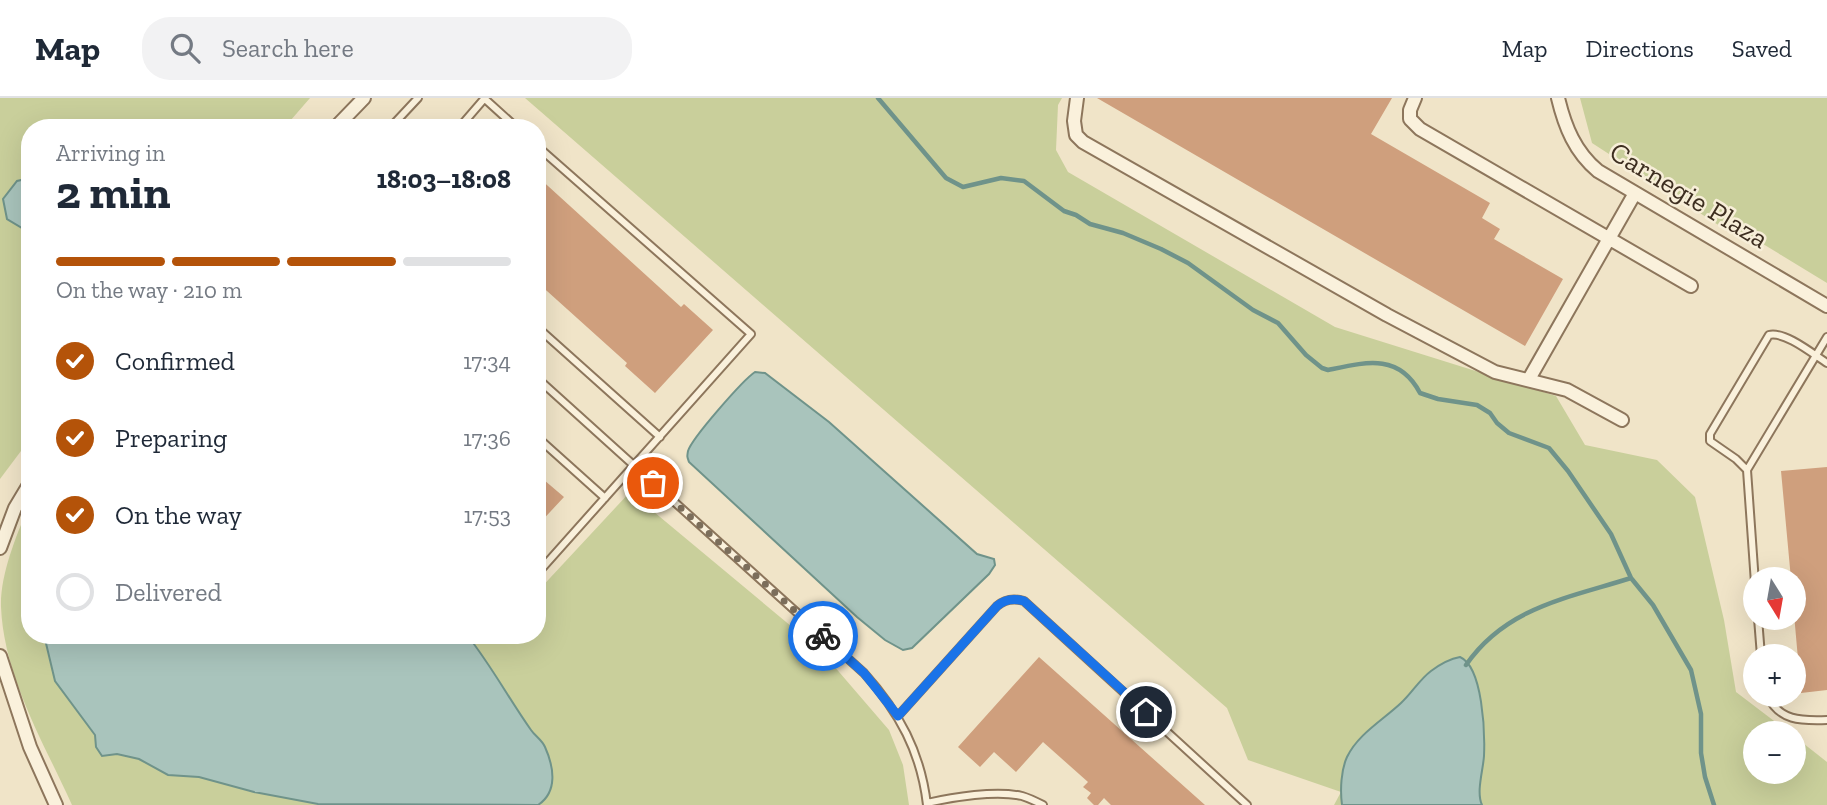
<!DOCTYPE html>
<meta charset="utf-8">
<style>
:root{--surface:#fff;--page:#f2f2f3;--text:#1f2937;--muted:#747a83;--line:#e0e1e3;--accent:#b45309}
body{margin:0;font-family:"Zilla Slab",serif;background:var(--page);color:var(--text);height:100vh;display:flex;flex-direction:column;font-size:26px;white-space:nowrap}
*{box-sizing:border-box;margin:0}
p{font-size:23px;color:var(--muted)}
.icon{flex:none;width:38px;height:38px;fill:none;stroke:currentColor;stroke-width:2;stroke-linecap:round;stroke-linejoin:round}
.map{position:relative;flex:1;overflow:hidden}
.drawer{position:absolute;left:21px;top:21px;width:525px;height:525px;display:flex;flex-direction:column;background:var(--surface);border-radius:28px;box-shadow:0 7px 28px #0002}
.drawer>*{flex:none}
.needle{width:46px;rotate:169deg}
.tools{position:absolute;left:1743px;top:469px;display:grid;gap:14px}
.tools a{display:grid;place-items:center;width:63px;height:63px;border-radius:50%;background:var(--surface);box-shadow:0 7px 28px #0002;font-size:35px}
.pin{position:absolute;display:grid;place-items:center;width:60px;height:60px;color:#fff;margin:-30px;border:4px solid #fff;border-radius:50%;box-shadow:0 2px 7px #0007}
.courier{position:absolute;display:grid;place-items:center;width:70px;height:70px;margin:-35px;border:5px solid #1a73e8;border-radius:50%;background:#fff;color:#222;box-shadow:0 2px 9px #0007}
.overview em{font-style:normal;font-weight:800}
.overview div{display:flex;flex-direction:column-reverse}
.overview{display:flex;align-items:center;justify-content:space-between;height:119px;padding:0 35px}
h1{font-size:46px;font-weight:800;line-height:52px}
.bar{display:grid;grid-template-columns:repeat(4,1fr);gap:10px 7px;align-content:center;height:84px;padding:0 35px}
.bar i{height:9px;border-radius:5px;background:var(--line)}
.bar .on{background:var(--accent)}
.bar p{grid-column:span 4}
ol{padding:0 35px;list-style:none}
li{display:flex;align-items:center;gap:21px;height:77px}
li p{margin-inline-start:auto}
li .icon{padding:7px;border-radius:50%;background:var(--accent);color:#fff;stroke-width:4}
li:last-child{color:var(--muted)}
li i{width:38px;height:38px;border:4px solid var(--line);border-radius:50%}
header{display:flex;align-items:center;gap:42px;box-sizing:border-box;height:98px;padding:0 35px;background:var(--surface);border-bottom:2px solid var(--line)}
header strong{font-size:33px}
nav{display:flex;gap:38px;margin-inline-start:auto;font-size:24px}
.search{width:490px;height:63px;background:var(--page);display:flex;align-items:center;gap:18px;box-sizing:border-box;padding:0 24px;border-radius:28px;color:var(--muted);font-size:26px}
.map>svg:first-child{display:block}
.green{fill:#c9cf9b}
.water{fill:#a9c4bc;stroke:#6f938a;stroke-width:2}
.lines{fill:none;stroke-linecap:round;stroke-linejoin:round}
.stream{stroke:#6f938a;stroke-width:4.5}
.building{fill:#cf9f7d}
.lane-casing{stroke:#8d765c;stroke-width:10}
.street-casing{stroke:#8d765c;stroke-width:16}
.lane{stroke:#faf1dc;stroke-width:6}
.street{stroke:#faf1dc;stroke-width:12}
.done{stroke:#7c6e5b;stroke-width:7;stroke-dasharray:0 12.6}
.route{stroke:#1a73e8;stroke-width:9}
.labels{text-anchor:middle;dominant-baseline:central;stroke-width:5;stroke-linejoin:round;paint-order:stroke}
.street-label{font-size:28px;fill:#3d2e20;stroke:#f7eed8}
</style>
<header>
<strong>Map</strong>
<div class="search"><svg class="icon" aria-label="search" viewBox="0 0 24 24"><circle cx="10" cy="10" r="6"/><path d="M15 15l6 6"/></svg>Search here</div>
<nav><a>Map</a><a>Directions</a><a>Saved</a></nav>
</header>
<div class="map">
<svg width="1827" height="707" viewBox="0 0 1827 707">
<rect width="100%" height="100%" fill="#f0e4c8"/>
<!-- green -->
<path class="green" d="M0 0H310L284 30H30V341L0 381Z
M525 0H1062L1058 7 1056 52 1068 74 1335 229 1556 298 1585 347 1657 362 1695 399 1724 522 1736 594 1790 635H1755V674H1794V638L1827 664V707H1334L1341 694 1248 662 1227 610Z
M1580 0H1827V185L1763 146 1743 143 1592 45Z
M630 394 821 553 889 632 903 667 909 707H72C44 645 4 579 1 509 0 476 17 436 30 405V537H537V494Z"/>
<!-- water -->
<path class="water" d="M30 80V131L22 130 7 121 3 101 17 83Z
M755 274 765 275 829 324 977 456 994 461 995 467 989 476 912 550 903 552 885 542 857 519 689 364C687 358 687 359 688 353 692 340 743 282 755 274Z
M44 537H467C491 567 509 601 531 632 535 638 542 642 545 649 554 669 558 694 538 707L318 706 254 694 199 679 168 677 139 661 117 656 102 658 96 649 95 637 55 583Z
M1460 559C1483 569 1485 635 1484 658 1483 673 1476 694 1482 707H1342C1340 692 1341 672 1347 659 1358 636 1383 622 1401 605 1412 595 1419 582 1431 573 1439 567 1449 561 1460 559Z"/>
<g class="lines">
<!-- stream -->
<path class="stream" d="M878 0 946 80 963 89 1001 80 1024 83 1064 113 1076 117 1090 126 1123 135 1161 151 1188 165 1253 212 1278 225 1306 257 1322 270 1328 272C1366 264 1399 255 1420 295L1438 301 1477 307 1490 315 1497 325 1509 335 1549 350 1568 373 1611 436 1631 480 1653 507 1691 572 1701 616V655L1705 679 1714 707
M1466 567C1506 509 1568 500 1631 480"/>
</g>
<!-- building -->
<path class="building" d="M1097 0H1392L1371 36 1490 105 1482 120 1500 131 1494 141 1563 181 1525 248Z
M537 78 681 209 684 206 713 232 655 295 625 268 627 265 537 184Z
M1827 369V592L1801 595 1794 516V481H1791L1781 373Z
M537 376 564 399 537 428Z
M1039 559 1205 707H1111L1104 700 1098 707H1094L1087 700 1091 695 1083 689 1088 684 1043 644 1016 674 994 654 980 669 958 649Z"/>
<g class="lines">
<!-- lane casing -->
<g class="lane-casing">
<path id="lane" d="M485 1 517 30
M390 30 418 0
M459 30 484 1
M537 48 751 236 537 476
M537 229 660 339
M537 280 864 575C899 614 921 654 927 707
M537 339 605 400
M1747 372 1827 239
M1755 485 1747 372 1736 361 1710 343V336L1769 237C1785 233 1813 256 1827 265
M1758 520 1761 558
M1767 597C1779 623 1801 623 1827 622
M898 618 997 508C1005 501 1014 500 1024 503L1247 707
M927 705C953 699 996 692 1022 698 1029 700 1037 704 1043 707"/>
</g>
<!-- street casing -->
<g class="street-casing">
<path id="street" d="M1077 0 1074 23 1076 37 1083 44 1387 217 1495 274 1567 292 1622 322
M1415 0 1410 12V21L1420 31 1691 188
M1558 0C1565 29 1575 54 1598 73L1827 208
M335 30 364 0
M1529 281 1635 95
M0 450 15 410 30 385
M0 558 30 649 56 707"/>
</g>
<!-- lane -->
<use href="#lane" class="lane"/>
<!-- street -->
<use href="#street" class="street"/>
</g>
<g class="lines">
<!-- done -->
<path class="done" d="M653 385 823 538"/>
<!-- route -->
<path class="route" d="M823 538 864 575 898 618 997 508C1005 501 1014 500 1024 503L1146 614"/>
</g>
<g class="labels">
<!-- street labels -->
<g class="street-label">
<text transform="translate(1689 97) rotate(31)">Carnegie Plaza</text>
</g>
</g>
</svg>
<div class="tools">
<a><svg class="needle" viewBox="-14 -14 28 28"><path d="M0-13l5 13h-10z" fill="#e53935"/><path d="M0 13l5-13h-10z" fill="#747a83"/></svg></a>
<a>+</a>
<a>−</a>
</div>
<div class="pin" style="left:653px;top:385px;background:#ea580c"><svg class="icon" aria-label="bag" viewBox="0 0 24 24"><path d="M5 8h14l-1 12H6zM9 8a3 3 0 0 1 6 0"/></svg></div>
<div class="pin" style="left:1146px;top:614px;background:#1f2937"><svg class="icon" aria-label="home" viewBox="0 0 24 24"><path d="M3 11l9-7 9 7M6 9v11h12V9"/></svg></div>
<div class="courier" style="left:823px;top:538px"><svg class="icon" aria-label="bike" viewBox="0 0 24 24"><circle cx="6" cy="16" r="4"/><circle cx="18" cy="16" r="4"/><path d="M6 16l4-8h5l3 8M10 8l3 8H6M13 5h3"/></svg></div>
<section class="drawer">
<div class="overview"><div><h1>2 min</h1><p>Arriving in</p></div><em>18:03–18:08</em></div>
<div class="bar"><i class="on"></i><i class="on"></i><i class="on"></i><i></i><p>On the way · 210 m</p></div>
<ol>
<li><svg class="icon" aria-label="check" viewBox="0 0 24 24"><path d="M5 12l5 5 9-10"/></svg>Confirmed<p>17:34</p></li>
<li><svg class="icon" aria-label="check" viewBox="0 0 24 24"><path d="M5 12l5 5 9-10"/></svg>Preparing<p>17:36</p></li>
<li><svg class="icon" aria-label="check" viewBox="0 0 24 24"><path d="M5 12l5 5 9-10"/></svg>On the way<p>17:53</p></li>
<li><i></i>Delivered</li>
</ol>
</section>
</div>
